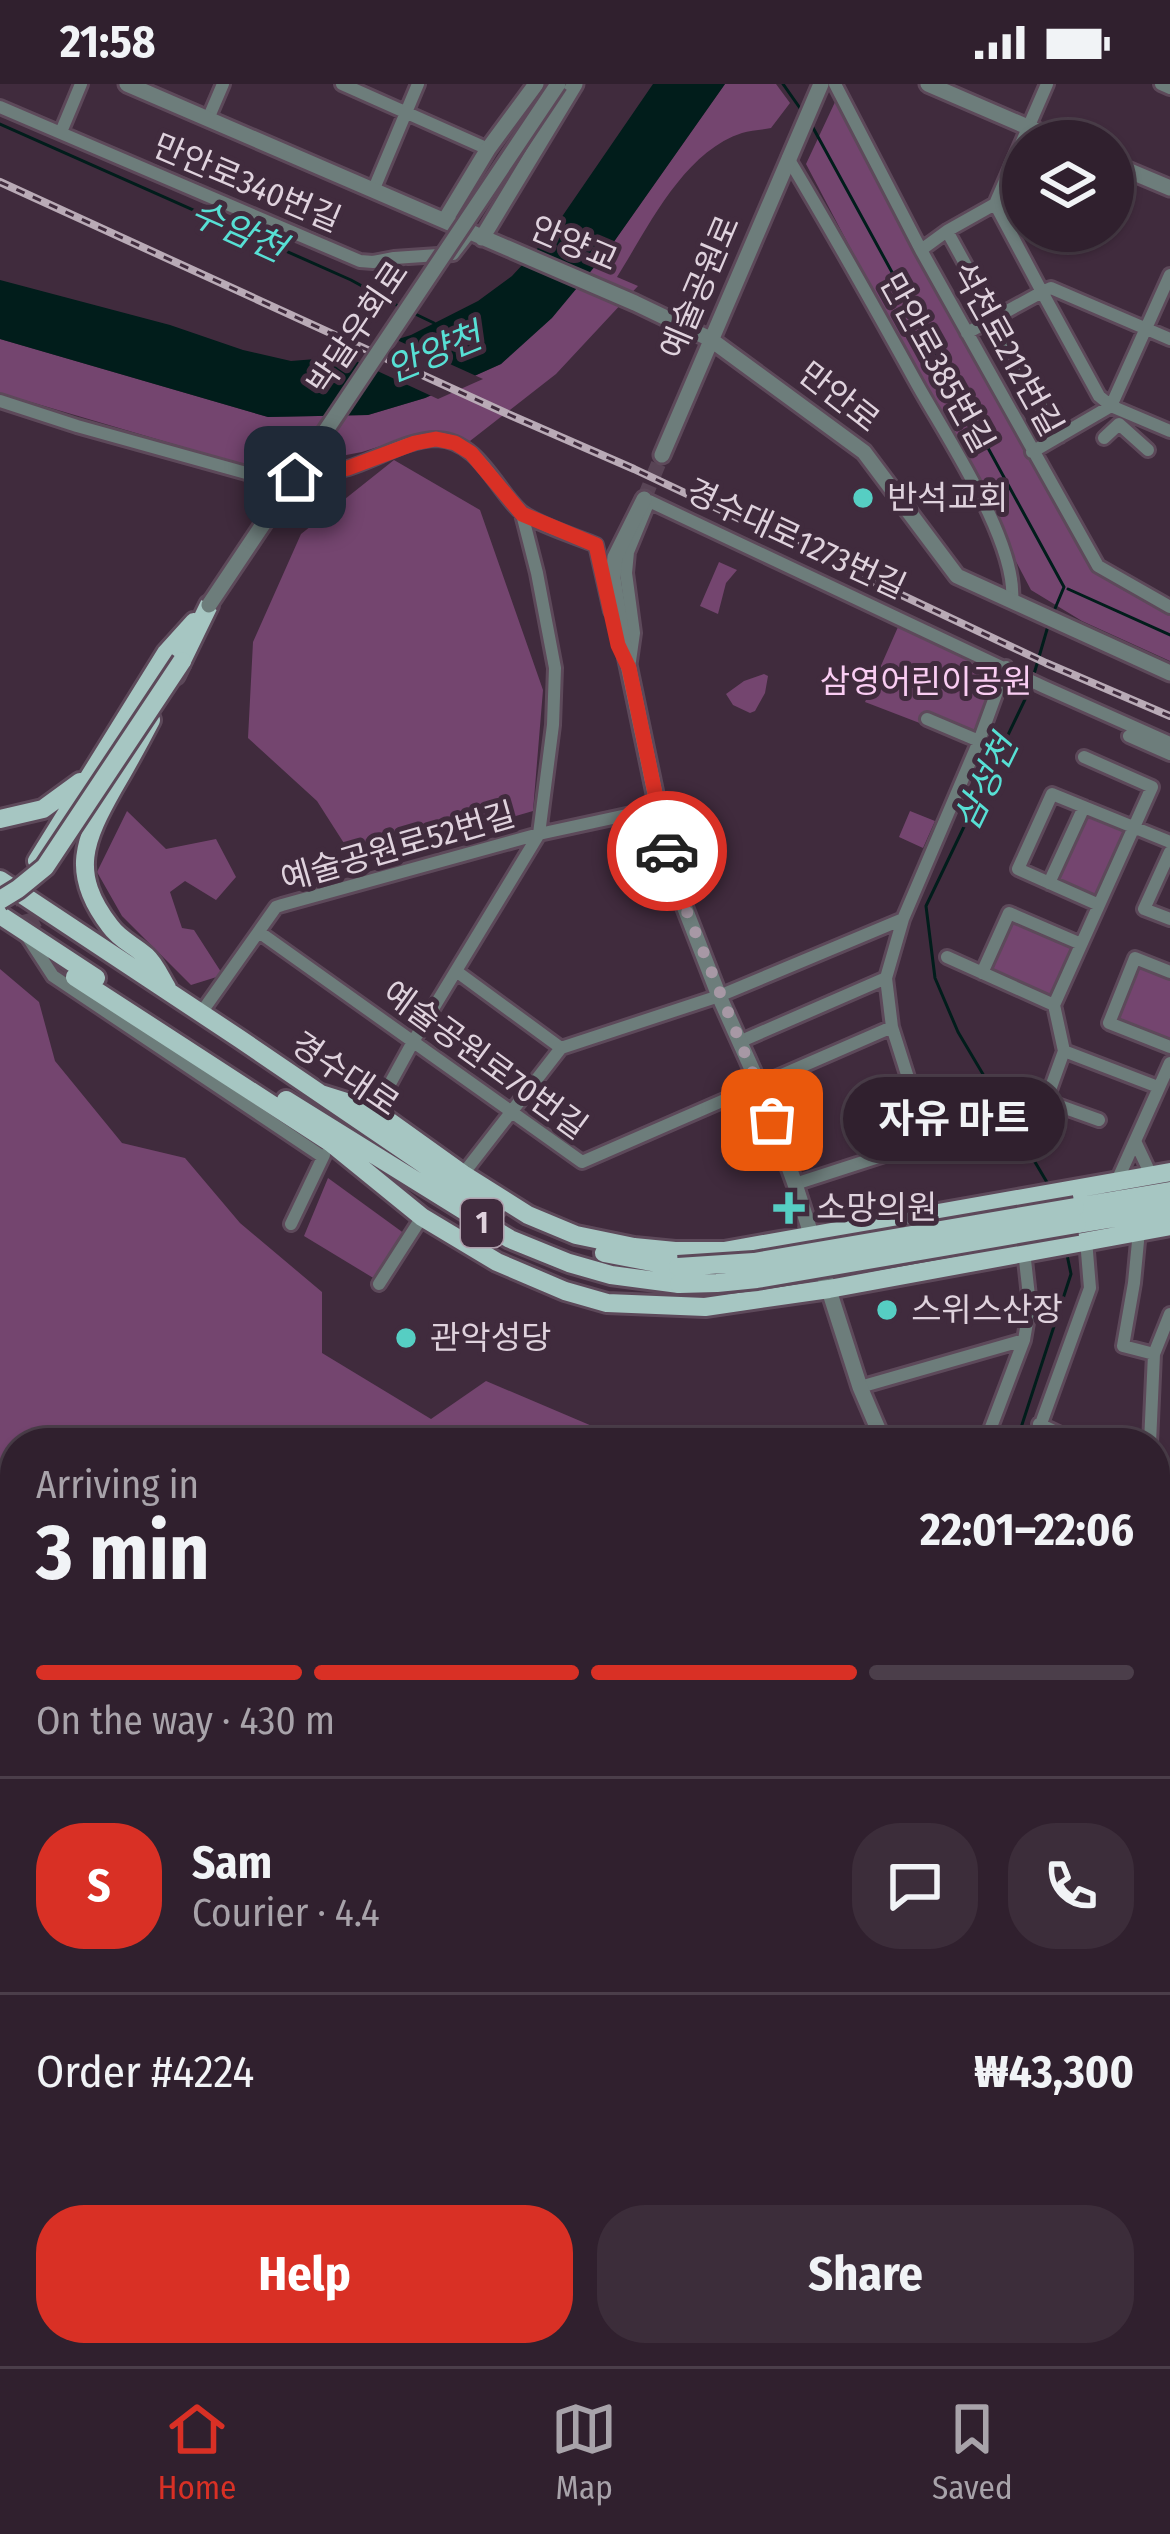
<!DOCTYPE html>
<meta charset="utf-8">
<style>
:root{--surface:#30202e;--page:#3c2d3a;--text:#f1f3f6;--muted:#a8a3aa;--line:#4b3e4a;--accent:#d93025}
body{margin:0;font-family:"Fira Sans Condensed","Noto Sans KR",sans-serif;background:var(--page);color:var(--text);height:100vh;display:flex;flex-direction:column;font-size:45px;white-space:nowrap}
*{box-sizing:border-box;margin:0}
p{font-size:39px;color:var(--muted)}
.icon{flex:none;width:66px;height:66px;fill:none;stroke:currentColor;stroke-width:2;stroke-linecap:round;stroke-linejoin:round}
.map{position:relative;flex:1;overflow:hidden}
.drawer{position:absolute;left:0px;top:1344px;width:1170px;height:939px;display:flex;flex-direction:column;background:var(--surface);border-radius:48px 48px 0 0;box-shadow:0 3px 9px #0004,0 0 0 3px var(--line)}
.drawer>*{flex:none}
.buttons{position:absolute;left:1002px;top:36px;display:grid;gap:24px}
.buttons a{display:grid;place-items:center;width:132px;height:132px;border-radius:50%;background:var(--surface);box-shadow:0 3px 9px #0004,0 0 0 3px var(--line);font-size:60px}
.pin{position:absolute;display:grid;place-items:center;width:102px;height:102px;color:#fff;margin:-51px;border-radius:24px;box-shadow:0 6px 18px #0006}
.courier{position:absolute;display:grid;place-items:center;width:120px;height:120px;margin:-60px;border:9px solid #d93025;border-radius:50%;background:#fff;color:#222;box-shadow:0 3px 15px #0007}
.bubble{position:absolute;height:84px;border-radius:42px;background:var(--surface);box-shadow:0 3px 9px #0004,0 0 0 3px var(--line);font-size:39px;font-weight:700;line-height:84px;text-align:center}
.summary em{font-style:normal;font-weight:700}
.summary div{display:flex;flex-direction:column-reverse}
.summary{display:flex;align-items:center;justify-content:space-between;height:204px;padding:0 36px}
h1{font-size:78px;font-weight:700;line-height:90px}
.bar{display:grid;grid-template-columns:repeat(4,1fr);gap:18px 12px;align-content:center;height:144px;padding:0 36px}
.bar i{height:15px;border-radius:9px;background:var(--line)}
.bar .current{background:var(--accent)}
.bar p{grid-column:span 4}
.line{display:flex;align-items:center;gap:30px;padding:0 36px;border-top:3px solid var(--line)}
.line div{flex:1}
.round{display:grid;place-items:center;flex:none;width:126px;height:126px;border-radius:48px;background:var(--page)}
.primary-button{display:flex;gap:24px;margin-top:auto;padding:24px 36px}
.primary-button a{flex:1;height:138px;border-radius:48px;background:var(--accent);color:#fff;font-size:48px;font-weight:700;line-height:138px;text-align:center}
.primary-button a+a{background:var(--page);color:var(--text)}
.status{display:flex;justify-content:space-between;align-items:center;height:84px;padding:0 60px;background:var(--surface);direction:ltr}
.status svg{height:33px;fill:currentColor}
.tabs{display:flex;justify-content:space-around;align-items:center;height:168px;border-top:3px solid var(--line);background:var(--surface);font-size:33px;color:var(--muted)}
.tabs a{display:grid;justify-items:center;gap:6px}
.tabs .current{color:var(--accent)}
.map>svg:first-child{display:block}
.green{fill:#74456f}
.water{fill:#011d1b}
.pier{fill:#402b3d}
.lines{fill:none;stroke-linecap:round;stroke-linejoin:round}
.stream{stroke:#011d1b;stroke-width:3}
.tertiary-tunnel{stroke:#584455;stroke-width:15;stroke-dasharray:15 8;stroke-linecap:butt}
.primary-tunnel{stroke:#584455;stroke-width:18;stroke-dasharray:18 9;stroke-linecap:butt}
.minor-casing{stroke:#5d495a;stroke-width:18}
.tertiary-casing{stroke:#5d495a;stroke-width:21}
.primary-casing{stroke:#5d495a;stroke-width:24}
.minor{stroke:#6d7d7b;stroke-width:12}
.tertiary{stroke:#6d7d7b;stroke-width:15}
.primary{stroke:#a6c6c2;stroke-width:18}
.rail-casing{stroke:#b9aab6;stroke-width:8}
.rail{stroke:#402b3d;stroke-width:3;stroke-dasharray:9;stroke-linecap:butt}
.tertiary-bridge-casing{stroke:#5d495a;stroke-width:21;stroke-linecap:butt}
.primary-bridge-casing{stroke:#5d495a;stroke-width:24;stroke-linecap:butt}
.tertiary-bridge{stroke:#6d7d7b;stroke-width:15}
.primary-bridge{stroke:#a6c6c2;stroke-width:18}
.done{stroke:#a798a5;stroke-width:12;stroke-dasharray:0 21.6}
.route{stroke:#d93025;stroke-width:15}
.poi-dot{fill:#56cec3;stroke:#402b3d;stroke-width:4.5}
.labels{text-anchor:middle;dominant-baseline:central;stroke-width:10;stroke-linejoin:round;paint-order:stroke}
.shield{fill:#402b3d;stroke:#afa0ad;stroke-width:3}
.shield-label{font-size:30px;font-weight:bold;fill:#dfd2dd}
.street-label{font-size:33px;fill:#dfd2dd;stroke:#402b3d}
.poi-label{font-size:33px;fill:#dfd2dd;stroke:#402b3d;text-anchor:start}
.park-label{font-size:33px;fill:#facdf3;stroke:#402b3d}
.water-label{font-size:36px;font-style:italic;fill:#57dfd4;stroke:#402b3d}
</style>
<div class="status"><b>21:58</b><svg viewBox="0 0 49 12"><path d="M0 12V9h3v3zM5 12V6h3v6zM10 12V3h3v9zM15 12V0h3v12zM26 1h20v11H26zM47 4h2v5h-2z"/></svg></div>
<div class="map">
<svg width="1170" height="2282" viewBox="0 0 1170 2282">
<rect width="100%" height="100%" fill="#402b3d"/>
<!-- green -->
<path class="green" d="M725 0H776L790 19 771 44C762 46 750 46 742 49 683 68 648 144 617 193L638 202 556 290 470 357 445 350 409 353 362 368 288 382 238 379 0 309V255L268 333 368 331 425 314 501 280 606 169Z
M835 18 1093 487 1170 528V577L1082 537 1031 506 806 80Z
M394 376 480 426 543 606 533 727 356 778 317 717 248 654 253 558 301 450Z
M719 478 737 486 726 499 718 530 700 522Z
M898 543 1000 585 969 658 865 618Z
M764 590 768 592 765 609 755 627 750 629 733 621 726 610 744 597Z
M1084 723 1134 743 1099 821 1049 799Z
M127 727 166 765 216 755 236 793 216 816 185 797 170 808 182 844 194 846 223 891 191 901 122 832 97 788Z
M910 727 935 737 923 764 899 753Z
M1009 829 1081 860 1054 921 982 889Z
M1135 874 1170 888V963L1109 939Z
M0 885 39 918 55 977 122 1059 185 1074 240 1139 322 1208V1269L431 1335 486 1297 632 1359H15V2268H254L244 2282H0Z
M328 1094 405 1150 375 1195 304 1152Z
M1155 2000 1170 2017V2075H1167L1160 2057 1155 2059Z
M1155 2188 1166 2200H1170V2282H510L520 2268H1155Z
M375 2268H505L499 2282H365Z"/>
<!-- water -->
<path class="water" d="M653 0H725L606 169 552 234 501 280 425 314 368 331 268 333 0 255V196L170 241 243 266 291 277 341 273 411 251 478 217 512 192 548 153Z"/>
<!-- pier -->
<path class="pier" d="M388 252 483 295 438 315 334 267Z"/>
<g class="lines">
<!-- stream -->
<path class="stream" d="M783 0 802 27
M0 40 351 196 402 224
M811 40 1064 503 1054 527
M411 228 434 239
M1068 505 1170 551
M1034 590 1048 542
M1030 605 926 822 935 894 958 948 1048 1100
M1016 1359 1071 1190 1066 1166
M395 2282 404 2268"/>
<!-- tertiary-tunnel -->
<path class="tertiary-tunnel" d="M644 415 662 371"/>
<!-- primary-tunnel -->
<path class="primary-tunnel" d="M24 803C21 842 48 869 75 893"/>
<!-- minor casing -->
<g class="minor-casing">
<path id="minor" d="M342 0 488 65
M835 0 921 166 1098 482 1170 523
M1161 0 1170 4
M0 23 360 177 373 178 394 174 453 170 470 148
M208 35 223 0
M61 48 81 0
M788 74C833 149 875 224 917 300 947 354 1018 459 1012 518
M373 107 418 0
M995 120 1042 208 1051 204 1170 255
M947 147 1060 352
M921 166 947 147 995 120 1047 0
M967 249 1042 208 1099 312 1111 322 1170 347
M0 317 77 342 264 394C292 393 321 391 348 384 376 376 407 355 437 355 477 356 495 403 519 426 532 439 577 453 596 461L611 527
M1104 354 1119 340 1148 366
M1032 368 1111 322 1170 191
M630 577 634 549 626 489 628 468 649 417 1044 603 1170 659
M927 635 979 657
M1129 652 1170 670
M1170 768 1144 825 1170 835
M1049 799 1084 723
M1099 821 1018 785 1052 710 1170 758
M259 848 582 1078 892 943
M27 852 53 892 323 1073
M947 873 1054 921 1064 967 1158 1003
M456 887 561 964
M1170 888 1135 874 1109 939 1170 963
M982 889 1009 829 1081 860
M1054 921 1152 703 1084 673
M201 929 276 823 282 821 539 750 659 724
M739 958 886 894
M1064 967 1046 1017 1099 1036
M375 1027 414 956 539 750 553 641 555 584 537 489 522 430
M1135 1057 1151 1091
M463 1090 561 964 719 912 903 835
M1117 1097 1170 979
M795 1100 928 1057 892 943 886 894 903 835 979 657 1006 583
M291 1140 324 1071
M1139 1147 1134 1199 1123 1262 1154 1270
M379 1200 422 1133
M860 1303 1024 1256
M1039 1340 1079 1359
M985 1359 1024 1256 1030 1221 1024 1167
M1034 1359 1090 1204 1086 1156
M1150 1359 1154 1270 1170 1230
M1155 1428 1170 1432
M1155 1748 1170 1754
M1155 1882 1170 1892
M318 2282 324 2268
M497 2282 504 2268"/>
</g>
<!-- tertiary casing -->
<g class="tertiary-casing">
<path id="tertiary" d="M127 0 635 219 710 255 864 368 957 492 1170 589
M928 0 1060 57
M1113 80 1170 104
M445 136 488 65 536 0
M482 154 575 0
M662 371 821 0
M644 415 615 473 613 494 622 552 672 791 719 912 760 1003 795 1100 860 1303 884 1359
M360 2282 371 2268"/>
</g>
<!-- primary casing -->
<g class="primary-casing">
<path id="primary" d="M175 591 209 521
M151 636C139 659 127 681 114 703 84 756 69 789 110 842 120 856 134 861 146 872 155 880 161 894 167 904
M0 735 43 725 80 698
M37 777 166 569 194 538
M0 796 240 955 453 1100 496 1125
M0 831 96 894
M75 893 331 1059 422 1133 497 1178 565 1207 607 1219 705 1223 829 1205 1170 1142
M321 1010 375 1027 463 1090 528 1131 576 1151 634 1163 675 1167H724L1170 1088
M286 1016 510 1155 569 1179 611 1191 679 1200
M1075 1123 1170 1107
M1077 1140 1170 1125
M604 1169 678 1183"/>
</g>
<!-- minor -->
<use href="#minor" class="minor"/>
<!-- tertiary -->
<use href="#tertiary" class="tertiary"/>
<!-- primary -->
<use href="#primary" class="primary"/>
<!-- rail casing -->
<g class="rail-casing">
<path id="rail" d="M0 98 510 331 634 385 1046 579 1170 632"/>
</g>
<!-- rail -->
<use href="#rail" class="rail"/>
<!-- tertiary-bridge casing -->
<g class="tertiary-bridge-casing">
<path id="tertiary-bridge" d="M209 521 558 0"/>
</g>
<!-- primary-bridge casing -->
<g class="primary-bridge-casing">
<path id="primary-bridge" d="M0 816 18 805 45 783 182 577
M678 1183 754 1178 1075 1123
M679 1200 717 1199 757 1195 1077 1140"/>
</g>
<!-- tertiary-bridge -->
<use href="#tertiary-bridge" class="tertiary-bridge"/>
<!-- primary-bridge -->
<use href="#primary-bridge" class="primary-bridge"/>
</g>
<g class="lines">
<!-- done -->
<path class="done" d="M667 767 672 791 772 1036"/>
<!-- route -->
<path class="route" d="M295 393 348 384 415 359 436 355 455 359 471 369 522 430 596 461 618 561 629 584 667 767"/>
</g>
<!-- markers -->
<g class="poi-dot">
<circle cx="863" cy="414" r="12"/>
<path d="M783 1106h12v12h12v12h-12v12h-12v-12h-12v-12h12z"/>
<circle cx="887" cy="1226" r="12"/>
<circle cx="406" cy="1254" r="12"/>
</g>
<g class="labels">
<!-- shield labels -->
<rect class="shield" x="461" y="1115" width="42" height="48" rx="9"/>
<g class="shield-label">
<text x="482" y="1139">1</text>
</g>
<!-- street labels -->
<g class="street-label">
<text transform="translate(247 99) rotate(23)">만안로340번길</text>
<text transform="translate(574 160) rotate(23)">안양교</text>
<text transform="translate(700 203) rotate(-67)">예술공원로</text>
<text transform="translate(358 244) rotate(-56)">박달우회로</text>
<text transform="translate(1007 265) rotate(61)">석천로212번길</text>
<text transform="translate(937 279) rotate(61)">만안로385번길</text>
<text transform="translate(839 313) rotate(38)">만안로</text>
<text transform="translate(796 455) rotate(25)">경수대로1273번길</text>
<text transform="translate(398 763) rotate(-16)">예술공원로52번길</text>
<text transform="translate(485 976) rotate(36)">예술공원로70번길</text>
<text transform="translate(345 990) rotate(34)">경수대로</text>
</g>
<!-- poi labels -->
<g class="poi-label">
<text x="887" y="414">반석교회</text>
<text x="816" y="1124">소망의원</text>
<text x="911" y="1226">스위스산장</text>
<text x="430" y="1254">관악성당</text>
</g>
<!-- park labels -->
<g class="park-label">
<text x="926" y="598">삼영어린이공원</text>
</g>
<!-- water labels -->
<g class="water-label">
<text transform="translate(238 147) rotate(24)">수암천</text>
<text transform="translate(434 269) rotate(-22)">안양천</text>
<text transform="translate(986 699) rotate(-64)">삼성천</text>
</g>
</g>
</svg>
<div class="buttons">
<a><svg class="icon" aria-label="layers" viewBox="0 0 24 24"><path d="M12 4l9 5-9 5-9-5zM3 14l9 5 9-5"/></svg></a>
</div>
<div class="pin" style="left:772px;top:1036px;background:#ea580c"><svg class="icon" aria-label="bag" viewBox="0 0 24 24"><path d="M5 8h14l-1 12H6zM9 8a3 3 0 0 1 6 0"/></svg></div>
<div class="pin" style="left:295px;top:393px;background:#1f2937"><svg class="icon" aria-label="home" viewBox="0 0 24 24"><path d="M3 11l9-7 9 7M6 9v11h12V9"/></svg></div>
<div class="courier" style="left:667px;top:767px"><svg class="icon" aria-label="car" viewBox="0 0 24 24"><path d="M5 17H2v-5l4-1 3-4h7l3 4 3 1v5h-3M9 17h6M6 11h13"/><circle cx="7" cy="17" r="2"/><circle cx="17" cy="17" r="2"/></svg></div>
<div class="bubble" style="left:843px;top:993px;width:222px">자유 마트</div>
<section class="drawer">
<div class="summary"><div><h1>3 min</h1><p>Arriving in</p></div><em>22:01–22:06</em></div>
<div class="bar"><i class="current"></i><i class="current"></i><i class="current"></i><i></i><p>On the way · 430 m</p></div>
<div class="line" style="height:216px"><b class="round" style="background:var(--accent);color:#fff">S</b><div><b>Sam</b><p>Courier · 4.4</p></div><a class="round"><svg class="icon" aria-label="chat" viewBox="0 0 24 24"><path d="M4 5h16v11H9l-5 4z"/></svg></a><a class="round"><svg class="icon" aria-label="phone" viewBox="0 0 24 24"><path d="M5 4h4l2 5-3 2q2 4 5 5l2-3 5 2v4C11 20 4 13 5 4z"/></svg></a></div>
<div class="line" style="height:156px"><div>Order #4224</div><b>₩43,300</b></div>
<div class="primary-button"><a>Help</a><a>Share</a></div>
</section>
</div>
<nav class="tabs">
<a class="current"><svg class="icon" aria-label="home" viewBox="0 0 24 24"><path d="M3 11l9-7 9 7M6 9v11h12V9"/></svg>Home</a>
<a><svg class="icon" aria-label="map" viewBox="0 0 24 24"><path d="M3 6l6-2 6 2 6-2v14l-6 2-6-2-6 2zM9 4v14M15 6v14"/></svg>Map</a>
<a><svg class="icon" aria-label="saved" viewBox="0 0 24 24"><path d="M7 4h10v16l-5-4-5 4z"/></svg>Saved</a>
</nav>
